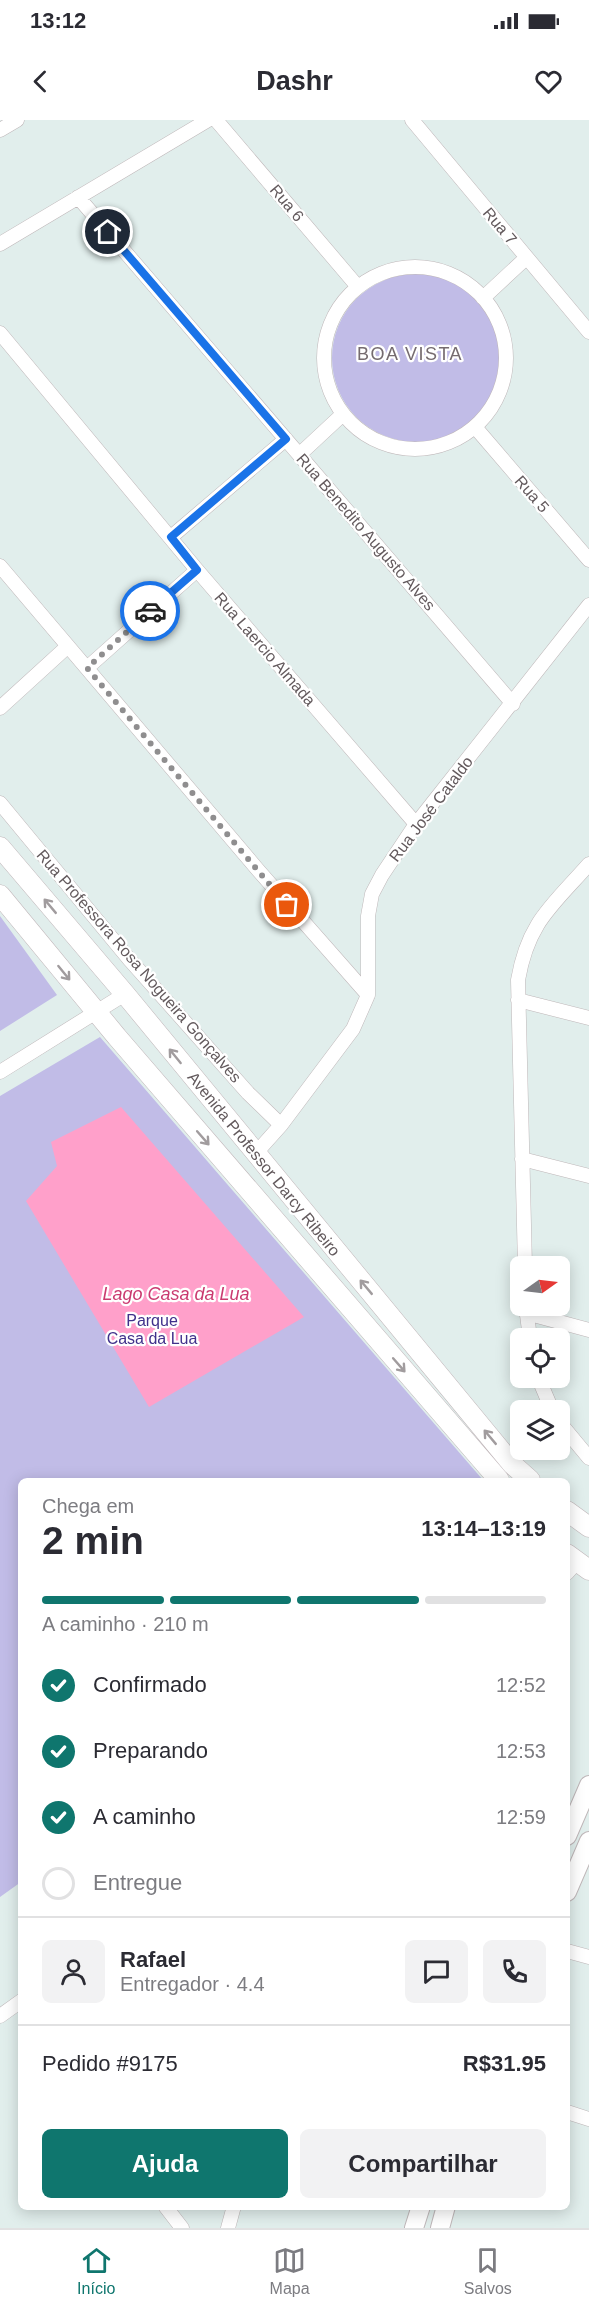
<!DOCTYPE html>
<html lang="pt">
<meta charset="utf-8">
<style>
:root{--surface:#fff;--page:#f2f2f3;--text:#2b2b33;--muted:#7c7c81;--line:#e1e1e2;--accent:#0f766e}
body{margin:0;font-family:Arial,sans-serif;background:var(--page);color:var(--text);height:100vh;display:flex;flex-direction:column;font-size:22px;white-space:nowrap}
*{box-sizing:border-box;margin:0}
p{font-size:20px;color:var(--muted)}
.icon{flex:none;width:33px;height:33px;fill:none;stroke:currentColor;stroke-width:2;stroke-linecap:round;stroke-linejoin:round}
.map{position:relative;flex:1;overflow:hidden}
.details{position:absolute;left:18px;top:1358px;width:552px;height:732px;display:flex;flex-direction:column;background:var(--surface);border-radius:9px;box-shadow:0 3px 15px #0003}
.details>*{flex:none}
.needle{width:39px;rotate:76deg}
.controls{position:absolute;left:510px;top:1136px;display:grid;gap:12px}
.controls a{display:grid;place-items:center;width:60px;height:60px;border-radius:9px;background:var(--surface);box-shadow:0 3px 15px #0003;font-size:30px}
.pin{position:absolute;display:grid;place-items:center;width:51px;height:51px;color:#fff;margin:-26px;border:3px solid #fff;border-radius:50%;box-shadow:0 2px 6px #0007}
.courier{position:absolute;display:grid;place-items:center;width:60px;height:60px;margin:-30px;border:4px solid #1a73e8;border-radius:50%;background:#fff;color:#222;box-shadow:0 2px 8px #0007}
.overview em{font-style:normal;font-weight:600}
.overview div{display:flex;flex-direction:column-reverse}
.overview{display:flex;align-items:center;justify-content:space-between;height:102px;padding:0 24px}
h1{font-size:39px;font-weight:600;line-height:45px}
.bar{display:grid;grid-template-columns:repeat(4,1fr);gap:9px 6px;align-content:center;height:72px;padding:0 24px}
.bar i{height:8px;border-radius:4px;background:var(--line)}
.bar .selected{background:var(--accent)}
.bar p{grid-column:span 4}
.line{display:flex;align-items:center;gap:15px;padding:0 24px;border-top:2px solid var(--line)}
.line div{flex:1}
.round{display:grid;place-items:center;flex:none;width:63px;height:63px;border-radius:9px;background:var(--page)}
ol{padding:0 24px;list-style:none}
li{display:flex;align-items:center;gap:18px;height:66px}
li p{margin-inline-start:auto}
li .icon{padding:6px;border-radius:50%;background:var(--accent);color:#fff;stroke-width:4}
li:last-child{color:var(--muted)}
li i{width:33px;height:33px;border:3px solid var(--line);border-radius:50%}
.button{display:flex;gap:12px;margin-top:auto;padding:12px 24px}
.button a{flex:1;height:69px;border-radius:9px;background:var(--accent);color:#fff;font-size:24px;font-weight:600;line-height:69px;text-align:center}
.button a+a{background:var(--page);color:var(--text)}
.status{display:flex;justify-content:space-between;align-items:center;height:42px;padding:0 30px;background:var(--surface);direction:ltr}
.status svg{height:16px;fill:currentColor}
header{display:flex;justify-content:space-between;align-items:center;height:78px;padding:0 24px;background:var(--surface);font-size:27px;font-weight:600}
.tabs{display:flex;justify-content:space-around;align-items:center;height:84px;border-top:2px solid var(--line);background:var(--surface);font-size:16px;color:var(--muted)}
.tabs a{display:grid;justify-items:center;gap:3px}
.tabs .selected{color:var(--accent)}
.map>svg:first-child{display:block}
.green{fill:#c1bce7}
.water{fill:#ffa0ca}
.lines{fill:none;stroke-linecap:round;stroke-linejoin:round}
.minor-casing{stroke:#bfb7b9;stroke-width:15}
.tertiary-casing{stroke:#bfb7b9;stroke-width:20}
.secondary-casing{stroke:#c1b7ba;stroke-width:21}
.minor{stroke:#fff;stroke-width:14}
.tertiary{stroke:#fff;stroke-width:18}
.secondary{stroke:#fff;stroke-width:20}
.oneway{stroke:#a19c9e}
.done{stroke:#8f8e8f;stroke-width:6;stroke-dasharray:0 10.8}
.route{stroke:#1a73e8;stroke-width:8}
.labels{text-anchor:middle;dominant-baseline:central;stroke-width:4.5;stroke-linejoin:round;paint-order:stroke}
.street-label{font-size:16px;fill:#635a5d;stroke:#fff}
.park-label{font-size:16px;fill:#40318b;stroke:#fff}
.neighbourhood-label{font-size:18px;letter-spacing:1.5px;fill:#756b6f;stroke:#fff}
.water-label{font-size:18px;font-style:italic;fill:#ca3b70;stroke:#fff}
</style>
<div class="status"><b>13:12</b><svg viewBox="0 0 49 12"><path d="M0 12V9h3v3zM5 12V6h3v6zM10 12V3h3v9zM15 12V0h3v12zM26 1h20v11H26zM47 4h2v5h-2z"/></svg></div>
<header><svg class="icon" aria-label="back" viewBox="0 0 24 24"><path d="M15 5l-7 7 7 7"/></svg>Dashr<svg class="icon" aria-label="heart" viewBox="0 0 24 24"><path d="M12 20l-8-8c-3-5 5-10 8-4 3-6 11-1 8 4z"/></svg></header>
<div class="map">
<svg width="589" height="2108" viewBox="0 0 589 2108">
<rect width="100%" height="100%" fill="#e1eeec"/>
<!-- green -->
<path class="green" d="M332 238a84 84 0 1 1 168 0a84 84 0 1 1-168 0Z
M0 796 57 875 0 911Z
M100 917 483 1360H21V1762L0 1777V976Z"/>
<!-- water -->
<path class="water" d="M121 987 304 1197 149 1287 26 1081 57 1046 51 1022Z"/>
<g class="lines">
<!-- minor casing -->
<g class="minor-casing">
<path id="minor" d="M216 0 358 167
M412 0 589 212
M0 10 17 0
M78 77 513 584
M0 124 208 0
M324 238a91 91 0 1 1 182 0a91 91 0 1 1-182 0Z
M483 178 526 138
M0 213 197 450 416 704
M475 307 589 440
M300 334 343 294
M171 417 286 319
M0 446 258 750 368 875
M87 548 197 450
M0 588 68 526
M0 683 129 839 248 973 281 1005
M518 880 589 898
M0 952 125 874
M255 1034 281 1005 353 909 368 875V796L372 774 382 755 416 704 589 485
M522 1039 589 1056
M525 1146 518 860C528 802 552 786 589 744
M526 1187 530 1218
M526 1193 589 1210
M538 1257 552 1290
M560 1303 589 1338
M567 1453 576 1443
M567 1831 589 1837
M0 1896 21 1881
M567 1992 589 1999
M165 2086 182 2108
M228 2108 234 2086"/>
</g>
<!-- tertiary casing -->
<g class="tertiary-casing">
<path id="tertiary" d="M567 1716 589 1665
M567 1772 589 1721
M414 2108 421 2086
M440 2108 446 2086"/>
</g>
<!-- secondary casing -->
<g class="secondary-casing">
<path id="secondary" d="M0 727 125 874 512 1344 530 1360
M0 775 117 917 499 1360
M567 1391 589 1407
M567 1434 589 1450"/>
</g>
<!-- minor -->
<use href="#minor" class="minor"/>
<!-- tertiary -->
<use href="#tertiary" class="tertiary"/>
<!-- secondary -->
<use href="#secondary" class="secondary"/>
</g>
<!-- one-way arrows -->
<defs><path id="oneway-shaft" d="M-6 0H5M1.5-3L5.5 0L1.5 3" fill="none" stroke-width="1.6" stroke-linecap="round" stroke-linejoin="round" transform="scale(1.5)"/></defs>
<g class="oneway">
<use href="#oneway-shaft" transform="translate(50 786) rotate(-130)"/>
<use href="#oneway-shaft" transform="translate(64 853) rotate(51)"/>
<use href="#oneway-shaft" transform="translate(175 936) rotate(-129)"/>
<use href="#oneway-shaft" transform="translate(203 1018) rotate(49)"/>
<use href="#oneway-shaft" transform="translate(366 1167) rotate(-130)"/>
<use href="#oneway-shaft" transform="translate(399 1245) rotate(49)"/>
<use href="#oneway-shaft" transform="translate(490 1317) rotate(-130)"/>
</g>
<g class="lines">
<!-- done -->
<path class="done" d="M150 491 87 548 287 785"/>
<!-- route -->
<path class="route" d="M108 112 286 319 171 417 197 450 150 491"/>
</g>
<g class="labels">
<!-- street labels -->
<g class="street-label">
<text transform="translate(287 83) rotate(50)">Rua 6</text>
<text transform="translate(500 106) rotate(50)">Rua 7</text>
<text transform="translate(532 374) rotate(49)">Rua 5</text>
<text transform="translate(366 412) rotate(49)">Rua Benedito Augusto Alves</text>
<text transform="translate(265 529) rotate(49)">Rua Laercio Almada</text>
<text transform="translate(431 689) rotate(-53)">Rua José Cataldo</text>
<text transform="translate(139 846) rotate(49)">Rua Professora Rosa Nogueira Gonçalves</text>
<text transform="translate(264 1044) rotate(51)">Avenida Professor Darcy Ribeiro</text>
</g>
<!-- park labels -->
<g class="park-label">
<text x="152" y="1200">Parque<tspan x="152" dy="18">Casa da Lua</tspan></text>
</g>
<!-- neighbourhood labels -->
<g class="neighbourhood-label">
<text x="410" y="234">BOA VISTA</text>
</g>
<!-- water labels -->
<g class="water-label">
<text x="176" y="1174">Lago Casa da Lua</text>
</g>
</g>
</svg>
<div class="controls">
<a><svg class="needle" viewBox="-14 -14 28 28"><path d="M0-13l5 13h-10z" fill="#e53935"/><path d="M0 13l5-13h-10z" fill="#7c7c81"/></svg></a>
<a><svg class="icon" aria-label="locate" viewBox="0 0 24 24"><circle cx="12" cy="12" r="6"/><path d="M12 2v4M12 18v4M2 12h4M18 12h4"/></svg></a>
<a><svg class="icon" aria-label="layers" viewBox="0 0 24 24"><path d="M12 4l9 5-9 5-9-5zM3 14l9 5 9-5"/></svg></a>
</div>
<div class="pin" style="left:287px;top:785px;background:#ea580c"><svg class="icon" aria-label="bag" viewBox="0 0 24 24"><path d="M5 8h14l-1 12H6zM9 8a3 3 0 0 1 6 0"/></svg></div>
<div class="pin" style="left:108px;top:112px;background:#1f2937"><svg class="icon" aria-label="home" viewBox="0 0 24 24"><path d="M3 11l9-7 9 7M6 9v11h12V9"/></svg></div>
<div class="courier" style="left:150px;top:491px"><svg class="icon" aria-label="car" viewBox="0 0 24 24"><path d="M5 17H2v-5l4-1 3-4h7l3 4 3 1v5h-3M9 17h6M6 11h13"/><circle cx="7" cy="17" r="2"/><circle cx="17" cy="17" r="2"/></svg></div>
<section class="details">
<div class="overview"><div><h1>2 min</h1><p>Chega em</p></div><em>13:14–13:19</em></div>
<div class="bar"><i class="selected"></i><i class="selected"></i><i class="selected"></i><i></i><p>A caminho · 210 m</p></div>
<ol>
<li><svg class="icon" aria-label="check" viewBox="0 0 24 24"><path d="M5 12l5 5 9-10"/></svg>Confirmado<p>12:52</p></li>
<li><svg class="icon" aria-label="check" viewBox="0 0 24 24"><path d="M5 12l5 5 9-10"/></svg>Preparando<p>12:53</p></li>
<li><svg class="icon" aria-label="check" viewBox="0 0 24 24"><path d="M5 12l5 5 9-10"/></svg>A caminho<p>12:59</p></li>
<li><i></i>Entregue</li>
</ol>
<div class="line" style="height:108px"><a class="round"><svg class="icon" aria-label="person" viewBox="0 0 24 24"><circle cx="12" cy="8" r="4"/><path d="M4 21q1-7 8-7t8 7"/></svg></a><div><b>Rafael</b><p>Entregador · 4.4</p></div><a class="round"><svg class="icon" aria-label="chat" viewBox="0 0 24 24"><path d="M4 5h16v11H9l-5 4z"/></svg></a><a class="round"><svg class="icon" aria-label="phone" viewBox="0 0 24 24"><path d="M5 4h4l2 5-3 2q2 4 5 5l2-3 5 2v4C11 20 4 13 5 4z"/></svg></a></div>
<div class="line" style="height:78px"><div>Pedido #9175</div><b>R$31.95</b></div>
<div class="button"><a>Ajuda</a><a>Compartilhar</a></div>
</section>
</div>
<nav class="tabs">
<a class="selected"><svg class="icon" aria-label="home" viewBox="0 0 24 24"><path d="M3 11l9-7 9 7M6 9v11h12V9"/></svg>Início</a>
<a><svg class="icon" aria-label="map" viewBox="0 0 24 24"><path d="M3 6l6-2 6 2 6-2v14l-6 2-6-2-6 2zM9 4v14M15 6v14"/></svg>Mapa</a>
<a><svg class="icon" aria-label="saved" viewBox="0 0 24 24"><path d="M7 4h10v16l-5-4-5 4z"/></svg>Salvos</a>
</nav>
